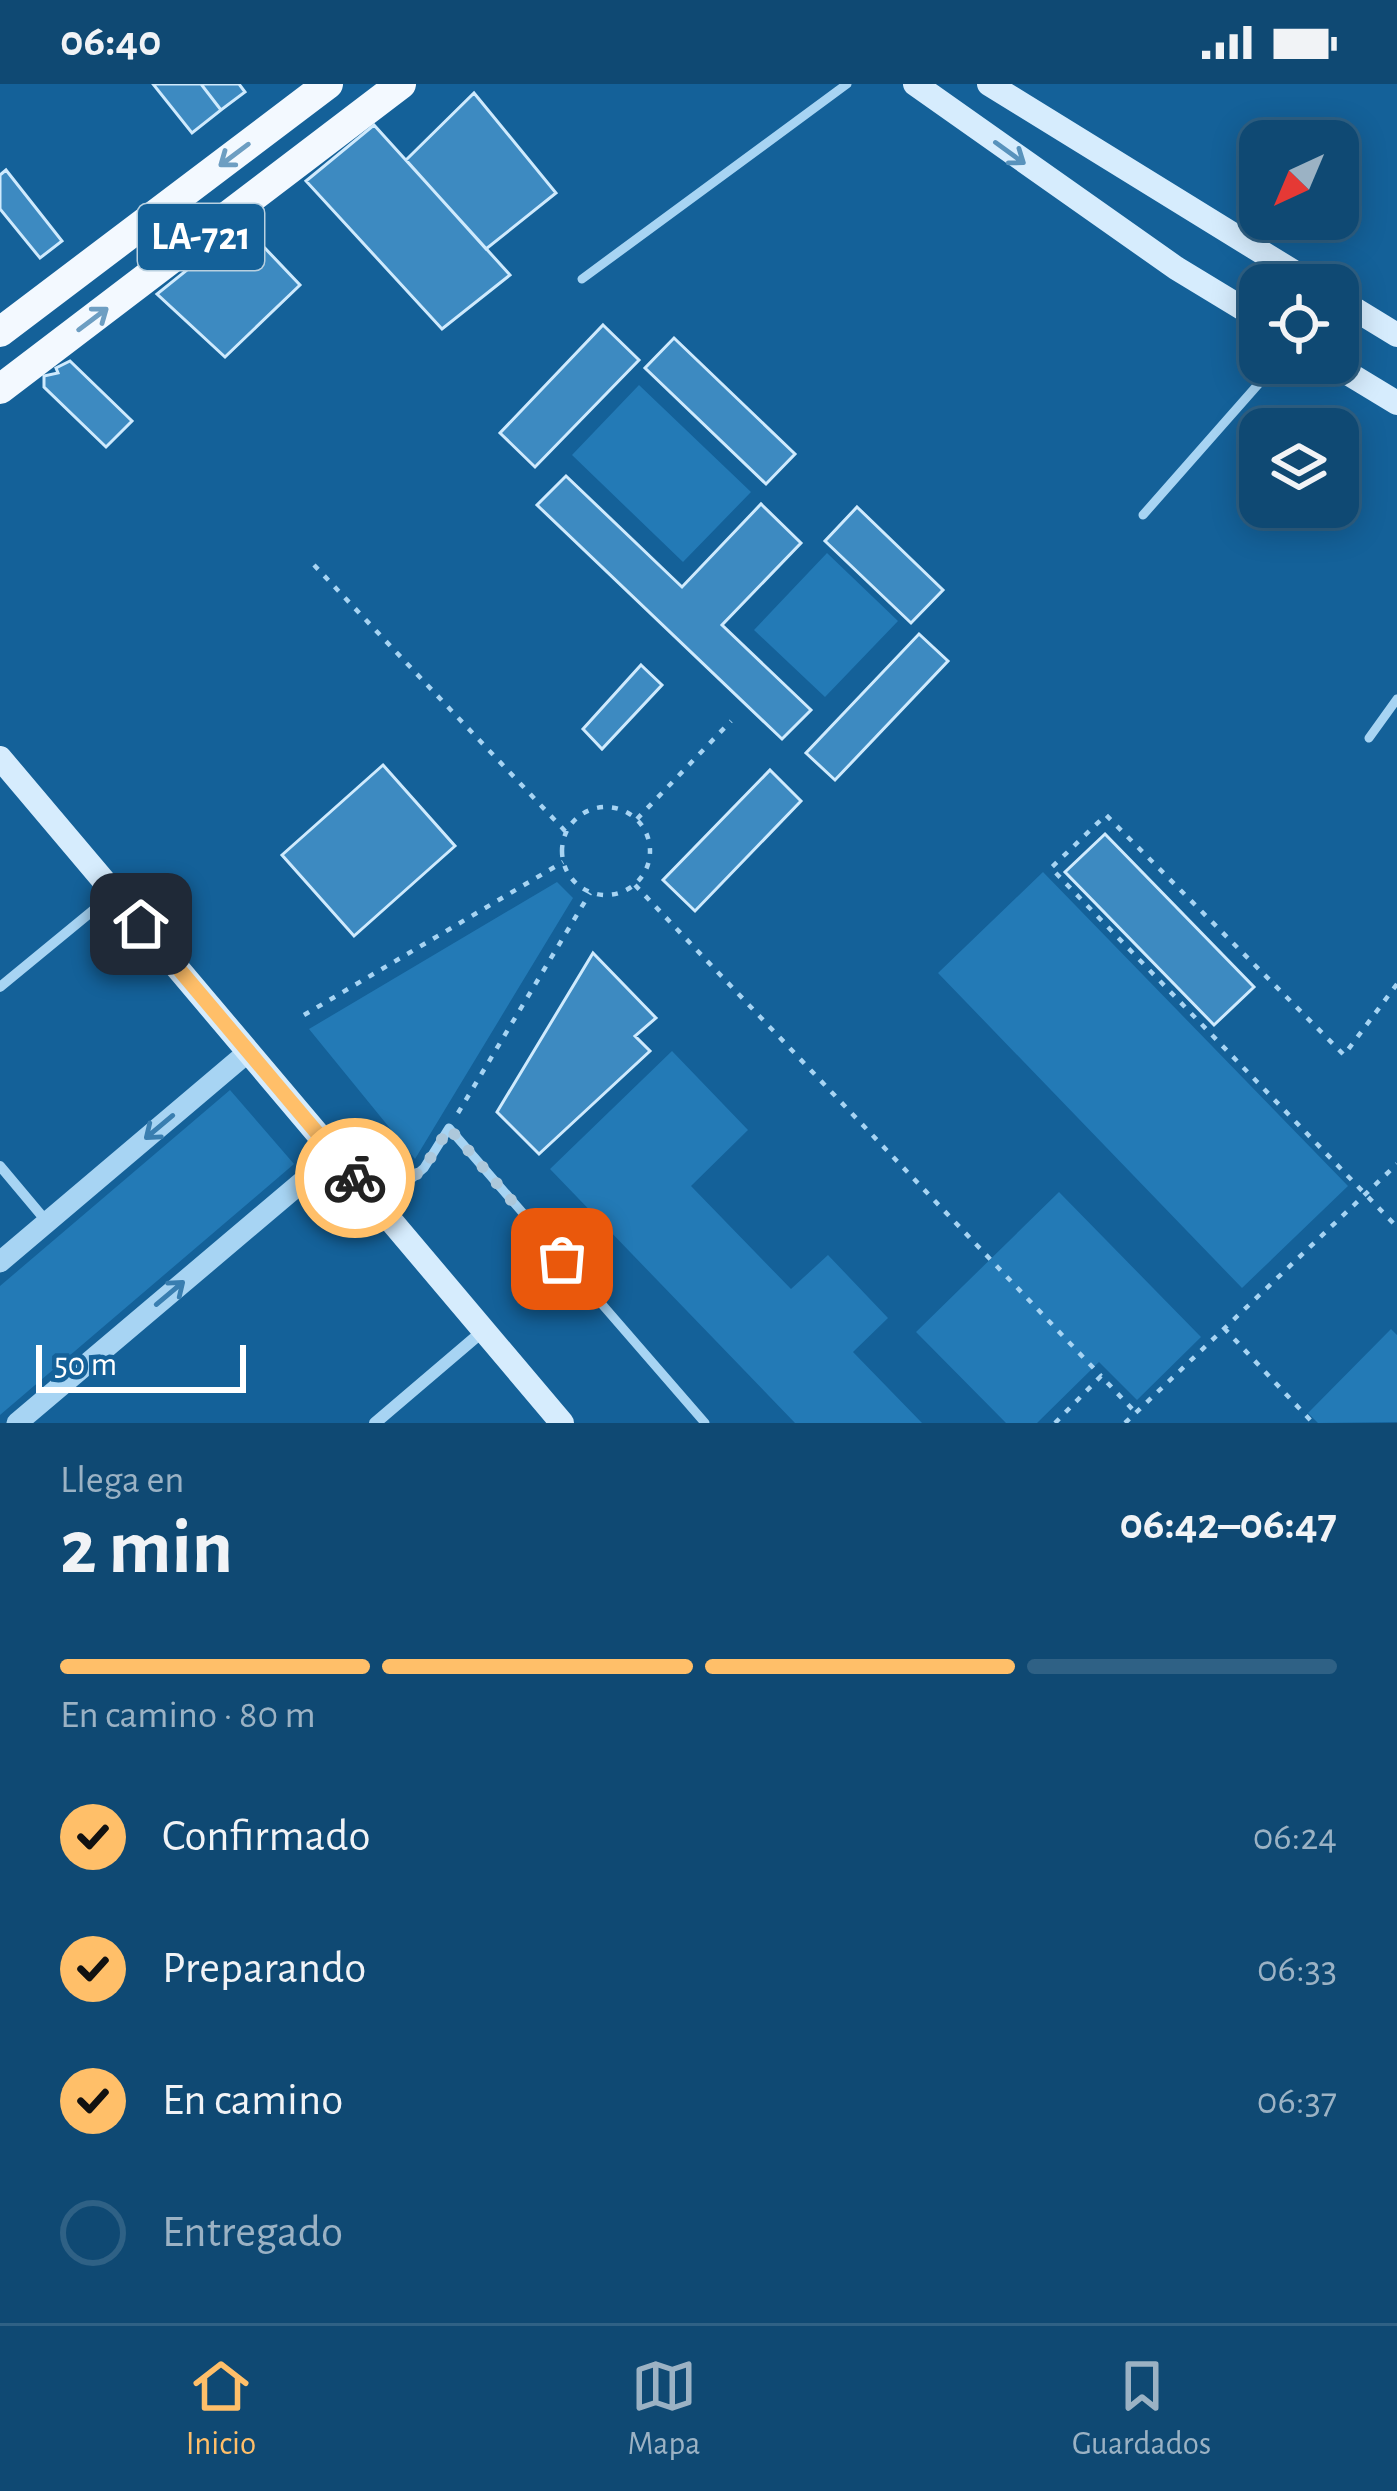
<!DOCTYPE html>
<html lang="es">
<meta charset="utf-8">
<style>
:root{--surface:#0f4973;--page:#1d537b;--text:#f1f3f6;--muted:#9bb2c4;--line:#2f6185;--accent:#ffbf69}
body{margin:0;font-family:"Alegreya Sans",sans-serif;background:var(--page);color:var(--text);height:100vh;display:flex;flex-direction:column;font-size:45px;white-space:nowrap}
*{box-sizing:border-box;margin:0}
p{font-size:39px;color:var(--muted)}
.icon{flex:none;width:66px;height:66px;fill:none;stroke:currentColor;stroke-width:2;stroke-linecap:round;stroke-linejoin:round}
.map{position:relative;height:1339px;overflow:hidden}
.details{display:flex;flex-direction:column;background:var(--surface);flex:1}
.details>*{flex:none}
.needle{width:78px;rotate:224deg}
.fabs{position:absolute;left:1239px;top:36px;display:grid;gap:24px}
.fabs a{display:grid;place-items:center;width:120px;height:120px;border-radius:24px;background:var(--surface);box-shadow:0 6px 30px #0003,0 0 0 3px var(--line);font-size:60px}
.scale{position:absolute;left:36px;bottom:30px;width:210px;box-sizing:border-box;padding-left:12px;border:6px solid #fff;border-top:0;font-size:33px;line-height:42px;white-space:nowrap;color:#fff;-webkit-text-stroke:9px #146199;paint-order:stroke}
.pin{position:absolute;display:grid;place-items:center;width:102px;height:102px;color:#fff;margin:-51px;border-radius:24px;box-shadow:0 6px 18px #0006}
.courier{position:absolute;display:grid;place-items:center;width:120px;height:120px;margin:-60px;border:9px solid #ffbf69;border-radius:50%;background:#fff;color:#222;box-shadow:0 3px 15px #0007}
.overview em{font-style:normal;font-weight:700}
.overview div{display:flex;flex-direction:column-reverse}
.overview{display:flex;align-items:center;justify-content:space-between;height:204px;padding:0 60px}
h1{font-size:78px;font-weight:700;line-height:90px}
.bar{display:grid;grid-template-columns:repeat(4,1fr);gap:18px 12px;align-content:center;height:144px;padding:0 60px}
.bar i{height:15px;border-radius:9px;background:var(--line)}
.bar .active{background:var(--accent)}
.bar p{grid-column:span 4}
ol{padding:0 60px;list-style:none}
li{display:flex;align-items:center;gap:36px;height:132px}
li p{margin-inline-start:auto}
li .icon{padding:12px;border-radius:50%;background:var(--accent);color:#111;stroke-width:4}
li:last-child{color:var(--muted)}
li i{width:66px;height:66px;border:6px solid var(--line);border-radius:50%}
.status{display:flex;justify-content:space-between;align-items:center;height:84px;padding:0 60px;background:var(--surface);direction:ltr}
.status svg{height:33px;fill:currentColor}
.menu{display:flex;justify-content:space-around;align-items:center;height:168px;border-top:3px solid var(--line);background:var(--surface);font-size:33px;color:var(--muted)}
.menu a{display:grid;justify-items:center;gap:6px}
.menu .active{color:var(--accent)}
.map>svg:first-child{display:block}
.green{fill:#237ab6}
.building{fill:#3d8ac1;stroke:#cfeafd;stroke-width:3}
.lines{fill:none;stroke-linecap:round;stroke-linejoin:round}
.path{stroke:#a7d4f3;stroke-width:4.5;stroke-dasharray:6 9;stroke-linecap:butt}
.service{stroke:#a7d4f3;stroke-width:9}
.pedestrian{stroke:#a7d4f3;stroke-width:10}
.minor{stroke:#a7d4f3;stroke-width:12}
.tertiary{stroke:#a7d4f3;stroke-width:21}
.secondary{stroke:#d6ecfd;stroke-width:24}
.primary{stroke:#f3f9ff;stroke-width:30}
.oneway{stroke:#5892bc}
.oneway2{stroke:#6d9ec2}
.oneway3{stroke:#397eb0}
.done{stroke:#adc8db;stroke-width:12;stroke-dasharray:0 21.6}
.route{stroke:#ffbf69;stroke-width:15}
.labels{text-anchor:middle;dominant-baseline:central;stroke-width:10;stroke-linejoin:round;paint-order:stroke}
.shield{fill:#146199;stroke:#b8d0e0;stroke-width:3}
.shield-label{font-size:39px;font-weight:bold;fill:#fff}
</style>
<div class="status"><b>06:40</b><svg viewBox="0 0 49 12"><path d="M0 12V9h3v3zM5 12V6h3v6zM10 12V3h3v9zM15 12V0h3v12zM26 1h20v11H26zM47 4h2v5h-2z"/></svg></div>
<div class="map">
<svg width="1397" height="1339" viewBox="0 0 1397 1339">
<rect width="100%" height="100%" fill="#146199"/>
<!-- green -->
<path class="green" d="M639 301 751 408 683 478 572 371Z
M827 469 898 537 825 613 754 546Z
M1043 788 1348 1102 1242 1204 938 889Z
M557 798 573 814 415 1075 309 945Z
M672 967 748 1046 691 1102 791 1205 828 1171 888 1234 853 1268 922 1339H795L550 1085Z
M230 1006 294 1080 0 1331V1202Z
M1059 1108 1201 1253 1137 1316 1099 1278 1037 1339H1006L916 1248Z
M1391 1245 1397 1251V1338L1318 1339 1308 1329Z"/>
<!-- building -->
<path class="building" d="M153 0H201L221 26 192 49Z
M201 0H239L245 8 221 26Z
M474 9 556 109 486 165 406 76Z
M374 41 510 191 442 245 306 97Z
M6 86 62 157 40 174 0 125V91Z
M243 141 300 201 225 273 157 210Z
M603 241 639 276 535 383 500 349Z
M674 254 795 370 766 400 645 284Z
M70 277 132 337 106 363 44 303V292L58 289 56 284Z
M566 392 682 503 761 420 801 459 722 541 811 626 782 655 537 421Z
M857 423 943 506 911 539 825 457Z
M919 550 948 577 835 696 806 669Z
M641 581 662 601 602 665 583 645Z
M383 681 455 762 354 852 282 771Z
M770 686 801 717 695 827 663 796Z
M1105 750 1254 903 1214 941 1065 788Z
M593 869 656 934 635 952 650 967 539 1070 497 1028Z"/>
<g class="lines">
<!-- path -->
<path class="path" d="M314 481 566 748
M562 767a44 44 0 1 1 88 0a44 44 0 1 1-88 0Z
M637 735 731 637
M635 801 1101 1292
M1397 900 1344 971 1106 731 1051 784 1397 1143
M304 931 563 778
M458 1029 590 809
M1224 1244 1313 1339
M1055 1339 1101 1292 1135 1328
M1125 1339 1397 1080"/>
<!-- service -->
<path class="service" d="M582 195 847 0
M1143 431 1277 279
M1369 654 1397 615
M382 1120 424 1084 449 1044 705 1339"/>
<!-- pedestrian -->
<path class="pedestrian" d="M0 903 113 810
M0 1082 47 1138"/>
<!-- minor -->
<path class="minor" d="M375 1339 483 1247"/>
<!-- tertiary -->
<path class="tertiary" d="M0 1178 248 968
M17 1339 335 1070"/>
<!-- secondary -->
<path class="secondary" d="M915 0 1176 184 1260 235
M989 0 1315 201
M1338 215 1397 251
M1331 279 1397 319
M0 674 562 1339"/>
<!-- primary -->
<path class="primary" d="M0 248 328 0
M0 305 401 0"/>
</g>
<!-- one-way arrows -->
<defs><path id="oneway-shaft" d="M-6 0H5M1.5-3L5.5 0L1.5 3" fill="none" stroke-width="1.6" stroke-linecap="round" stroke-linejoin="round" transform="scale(3)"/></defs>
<use class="oneway" href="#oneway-shaft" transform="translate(1010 69) rotate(36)"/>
<g class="oneway2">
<use href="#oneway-shaft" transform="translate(234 71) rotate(143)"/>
<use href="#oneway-shaft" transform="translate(93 235) rotate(-37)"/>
</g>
<g class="oneway3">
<use href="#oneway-shaft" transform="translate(159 1043) rotate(140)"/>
<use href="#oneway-shaft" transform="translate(170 1209) rotate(-40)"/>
</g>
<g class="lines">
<!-- done -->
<path class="done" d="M355 1094 379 1122 424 1084 449 1044 562 1175"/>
<!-- route -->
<path class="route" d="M141 840 355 1094"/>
</g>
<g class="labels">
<!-- shield labels -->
<rect class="shield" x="138" y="120" width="126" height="66" rx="9"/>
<g class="shield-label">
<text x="201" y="153">LA-721</text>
</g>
</g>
</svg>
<div class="fabs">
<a><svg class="needle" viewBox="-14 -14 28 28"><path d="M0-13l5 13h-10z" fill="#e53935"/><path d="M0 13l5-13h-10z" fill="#9bb2c4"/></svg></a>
<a><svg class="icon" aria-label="locate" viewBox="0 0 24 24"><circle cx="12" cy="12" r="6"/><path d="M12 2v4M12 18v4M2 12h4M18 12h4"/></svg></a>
<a><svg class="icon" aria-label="layers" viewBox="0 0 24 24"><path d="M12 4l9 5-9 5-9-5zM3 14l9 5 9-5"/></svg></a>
</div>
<div class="scale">50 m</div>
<div class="pin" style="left:562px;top:1175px;background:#ea580c"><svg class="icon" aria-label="bag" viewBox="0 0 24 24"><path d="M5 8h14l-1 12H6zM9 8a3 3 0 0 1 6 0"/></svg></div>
<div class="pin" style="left:141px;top:840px;background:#1f2937"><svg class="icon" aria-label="home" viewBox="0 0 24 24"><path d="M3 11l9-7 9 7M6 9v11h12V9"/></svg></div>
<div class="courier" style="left:355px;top:1094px"><svg class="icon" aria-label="bike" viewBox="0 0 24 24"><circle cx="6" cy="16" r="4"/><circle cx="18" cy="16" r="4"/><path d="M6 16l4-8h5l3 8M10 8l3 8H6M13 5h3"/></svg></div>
</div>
<section class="details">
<div class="overview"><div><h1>2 min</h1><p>Llega en</p></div><em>06:42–06:47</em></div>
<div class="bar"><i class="active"></i><i class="active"></i><i class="active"></i><i></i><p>En camino · 80 m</p></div>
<ol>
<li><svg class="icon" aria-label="check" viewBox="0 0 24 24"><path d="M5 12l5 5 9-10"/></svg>Confirmado<p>06:24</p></li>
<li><svg class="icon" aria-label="check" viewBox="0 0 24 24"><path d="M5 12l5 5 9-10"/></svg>Preparando<p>06:33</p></li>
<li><svg class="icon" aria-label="check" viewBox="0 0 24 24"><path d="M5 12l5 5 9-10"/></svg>En camino<p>06:37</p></li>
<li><i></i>Entregado</li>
</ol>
</section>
<nav class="menu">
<a class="active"><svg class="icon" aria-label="home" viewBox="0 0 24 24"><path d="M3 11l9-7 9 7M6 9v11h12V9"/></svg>Inicio</a>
<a><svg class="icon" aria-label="map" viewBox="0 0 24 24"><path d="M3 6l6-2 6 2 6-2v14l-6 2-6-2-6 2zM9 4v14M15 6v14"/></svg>Mapa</a>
<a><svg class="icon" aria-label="saved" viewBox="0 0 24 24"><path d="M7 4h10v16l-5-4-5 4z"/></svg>Guardados</a>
</nav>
